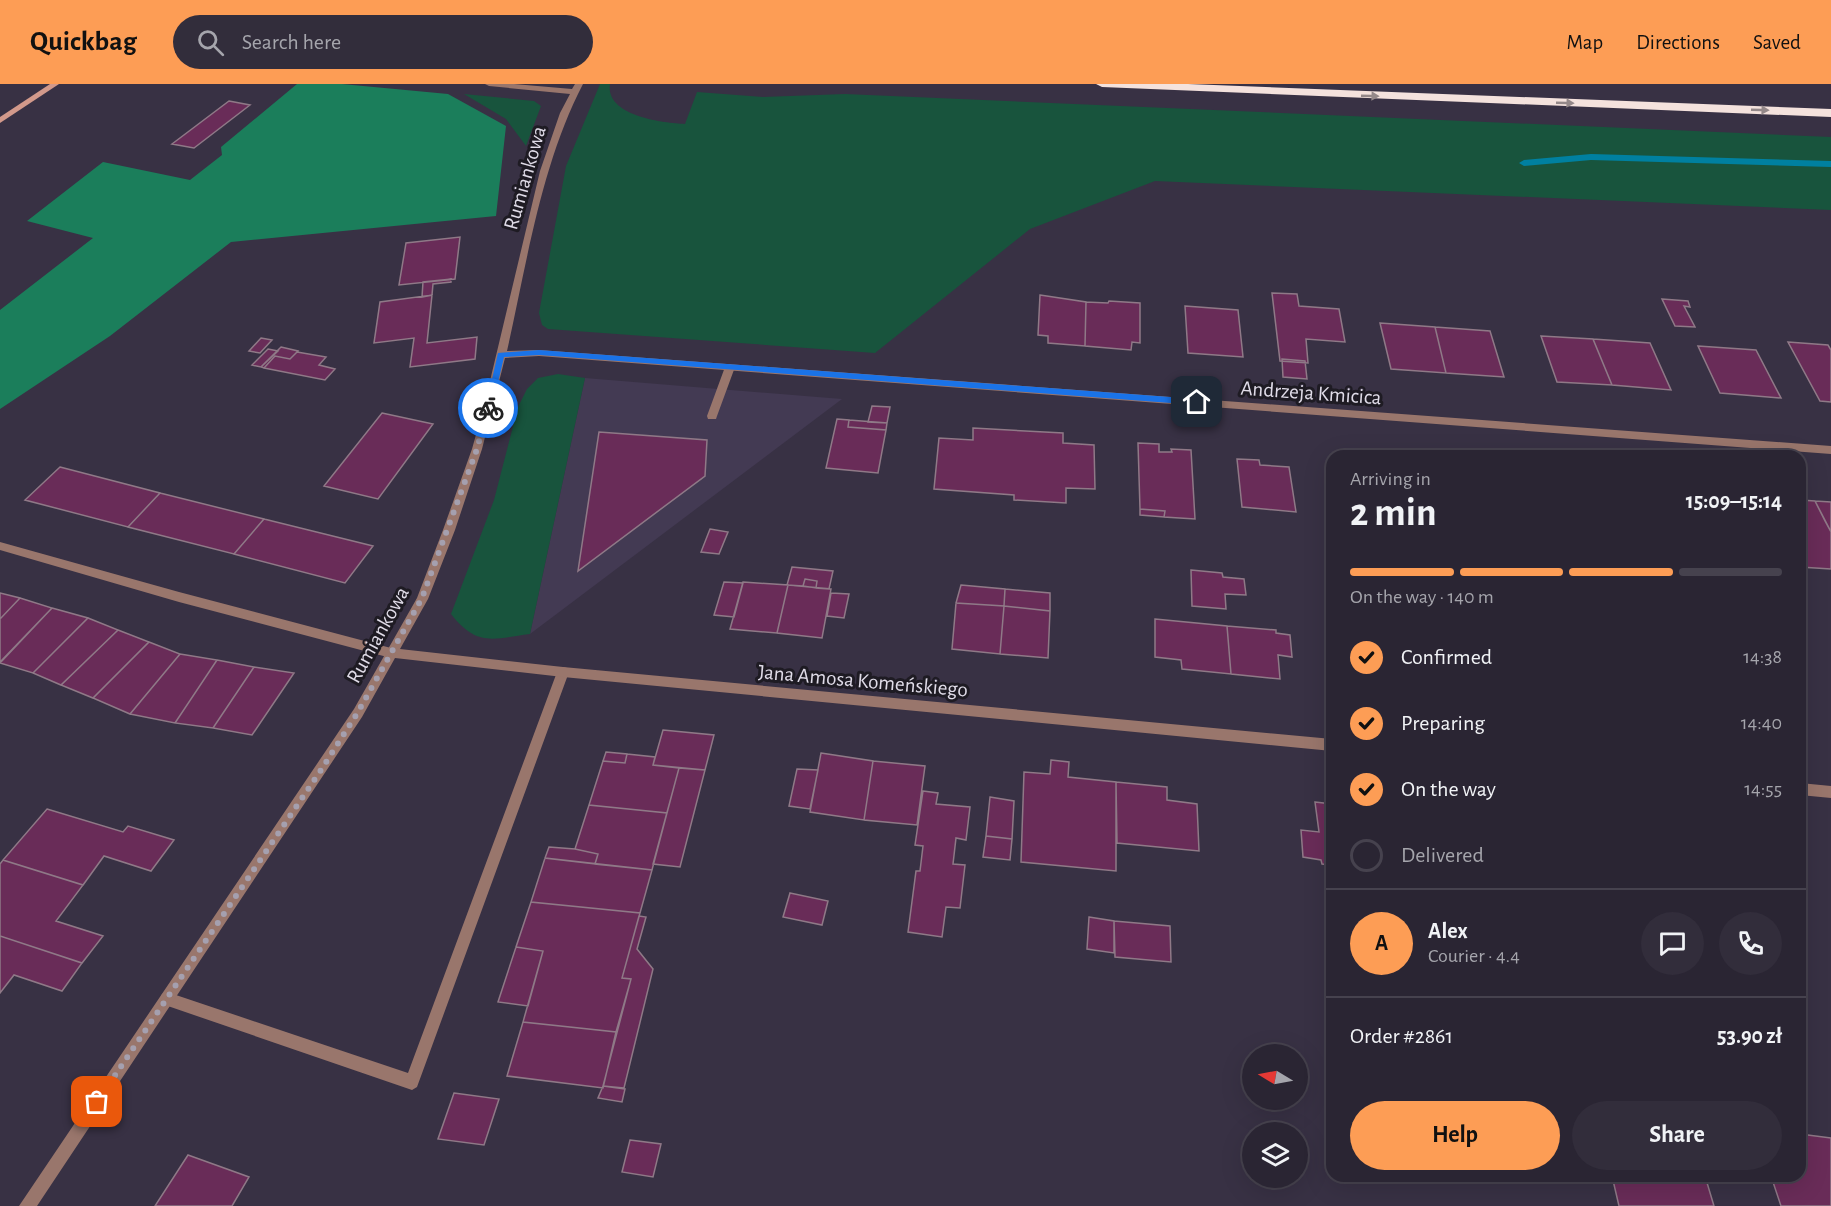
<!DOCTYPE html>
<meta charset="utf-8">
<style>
:root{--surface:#2a2533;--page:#322d3b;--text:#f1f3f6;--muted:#a5a5ac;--line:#46424e;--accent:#fd9d55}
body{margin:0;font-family:"Alegreya Sans",sans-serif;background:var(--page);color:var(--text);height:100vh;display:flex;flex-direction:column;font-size:22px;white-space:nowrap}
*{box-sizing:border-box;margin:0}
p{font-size:20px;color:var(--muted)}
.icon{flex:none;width:33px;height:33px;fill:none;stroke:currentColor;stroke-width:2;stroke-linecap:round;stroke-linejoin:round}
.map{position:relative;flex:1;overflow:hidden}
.panel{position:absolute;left:1326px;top:366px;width:480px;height:732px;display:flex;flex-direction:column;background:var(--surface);border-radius:18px;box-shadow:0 6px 24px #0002,0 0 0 2px var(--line)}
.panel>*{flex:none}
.needle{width:39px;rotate:280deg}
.buttons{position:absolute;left:1242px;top:960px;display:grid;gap:12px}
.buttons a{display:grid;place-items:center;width:66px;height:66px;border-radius:50%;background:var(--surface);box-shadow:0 6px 24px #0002,0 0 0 2px var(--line);font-size:30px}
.pin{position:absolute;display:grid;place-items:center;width:51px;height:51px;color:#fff;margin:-26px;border-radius:12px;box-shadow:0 3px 9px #0006}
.courier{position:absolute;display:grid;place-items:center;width:60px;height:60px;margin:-30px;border:4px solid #1a73e8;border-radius:50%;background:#fff;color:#222;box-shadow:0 2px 8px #0007}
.summary em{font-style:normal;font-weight:700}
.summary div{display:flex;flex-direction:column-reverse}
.summary{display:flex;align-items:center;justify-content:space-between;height:102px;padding:0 24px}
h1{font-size:39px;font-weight:700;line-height:45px}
.bar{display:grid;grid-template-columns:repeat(4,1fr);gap:9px 6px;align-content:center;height:72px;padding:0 24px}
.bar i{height:8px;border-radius:4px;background:var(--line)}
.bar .on{background:var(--accent)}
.bar p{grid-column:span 4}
.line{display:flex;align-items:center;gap:15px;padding:0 24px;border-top:2px solid var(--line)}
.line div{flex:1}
.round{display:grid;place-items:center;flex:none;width:63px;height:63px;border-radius:32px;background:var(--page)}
ol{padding:0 24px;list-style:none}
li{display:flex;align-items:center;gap:18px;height:66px}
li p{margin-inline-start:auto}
li .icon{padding:6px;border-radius:50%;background:var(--accent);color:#111;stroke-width:4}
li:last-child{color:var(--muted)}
li i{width:33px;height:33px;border:3px solid var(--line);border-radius:50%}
.action{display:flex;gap:12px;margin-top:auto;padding:12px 24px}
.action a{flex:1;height:69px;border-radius:36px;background:var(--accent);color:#111;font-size:24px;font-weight:700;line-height:69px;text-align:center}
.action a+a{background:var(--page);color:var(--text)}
header{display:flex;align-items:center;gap:36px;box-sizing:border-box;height:84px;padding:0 30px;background:var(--accent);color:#111}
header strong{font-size:28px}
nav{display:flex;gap:33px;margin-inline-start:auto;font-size:21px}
.search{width:420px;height:54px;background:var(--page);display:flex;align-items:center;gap:15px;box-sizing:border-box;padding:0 21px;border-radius:33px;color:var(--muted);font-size:22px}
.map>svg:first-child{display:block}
.built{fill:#433a53}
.green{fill:#18543d}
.forest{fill:#1b7e5b}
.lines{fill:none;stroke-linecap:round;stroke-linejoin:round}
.stream{fill:#0080a0;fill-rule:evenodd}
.building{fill:#692c58;stroke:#8f7987;stroke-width:1.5}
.lane{fill:#99766c;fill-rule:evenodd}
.street{fill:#99766c;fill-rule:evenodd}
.secondary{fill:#d2998b;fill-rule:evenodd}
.highway{fill:#f4e2dd;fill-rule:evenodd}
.oneway{fill:#948889}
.route{fill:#1a73e8}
.done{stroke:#a5a0af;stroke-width:6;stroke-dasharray:0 10.8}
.labels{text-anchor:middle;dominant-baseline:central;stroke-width:6;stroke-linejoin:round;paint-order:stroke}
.street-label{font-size:21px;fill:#e0dce8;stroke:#1e1b23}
</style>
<header>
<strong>Quickbag</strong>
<div class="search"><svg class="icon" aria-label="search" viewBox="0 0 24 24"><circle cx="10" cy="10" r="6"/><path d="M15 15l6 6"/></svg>Search here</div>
<nav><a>Map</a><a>Directions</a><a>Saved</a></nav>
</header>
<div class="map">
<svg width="1831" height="1122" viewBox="0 0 1831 1122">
<rect width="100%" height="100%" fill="#383144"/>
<!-- built -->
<path class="built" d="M585 294 842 315 530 550Z"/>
<!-- green -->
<path class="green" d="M600 0H610C605 32 663 39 685 40L697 8 763 13 845 10 1831 53V126L1155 97 1030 145 875 269 548 245 542 241 539 229 566 82Z
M464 10 534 17 541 22 526 62 506 35Z
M558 290 585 294 530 550C492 555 477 563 451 530L494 416 518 323 527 305 538 294Z"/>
<!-- forest -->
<path class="forest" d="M297 0H342L448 10 506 42 496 132 231 158 110 252 0 325V226L93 154 27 137 103 78 190 96 222 71 221 63Z"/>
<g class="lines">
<!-- stream -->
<path class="stream" d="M1591 70 1831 77V83L1591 76 1524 82 1519 79 1524 76Z"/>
</g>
<!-- building -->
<path class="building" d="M229 17 250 21 194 64 172 60Z
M460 153 455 195 399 201 406 159Z
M451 195V198L433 200 432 211 422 213 423 198Z
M1272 209 1297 210 1299 222 1339 225 1345 258 1306 255 1308 279 1280 277Z
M432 211 427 259 477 253 475 275 410 283 414 254 374 259 380 218Z
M1040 211 1086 218 1085 262 1048 259V252L1038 251Z
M1662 215 1688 217 1690 223 1684 222 1695 243 1675 242Z
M1109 217 1140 219V259L1132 258 1131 266 1085 262 1086 218 1108 219Z
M1185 222 1238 226 1243 273 1188 269Z
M1380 239 1435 243 1446 289 1391 285Z
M1435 243 1490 247 1504 293 1446 289Z
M1541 252 1593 255 1612 301 1557 298Z
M261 254 272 256 260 269 249 267Z
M1593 255 1650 259 1671 306 1612 301Z
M1788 258 1828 261 1831 266V318L1820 317Z
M1698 262 1756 266 1781 314 1720 309Z
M281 263 298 267 290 275 275 272 264 284 261 283Z
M268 265 278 267 261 283 252 281Z
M297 268 326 273 319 281 335 285 325 296 264 284 275 272 290 275Z
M1282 275 1305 277 1307 295 1283 293Z
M872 322 890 323 887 339 868 338Z
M382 329 433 340 378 415 324 402Z
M837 335 849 336 848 343 886 346 878 389 826 384Z
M849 336 887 339 886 346 848 343Z
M973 344 1063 349V359L1094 361 1095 405 1066 404V419L1014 416V411L934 405 939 354 973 356Z
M599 348 707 356 705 392 578 487Z
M1138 359 1159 360V368H1172L1171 365 1191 366 1195 435 1164 433 1165 427 1140 425Z
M1237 375 1259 376 1260 381 1289 383 1296 428 1242 423Z
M60 383 160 409 128 443 25 416Z
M160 409 264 435 234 470 128 443Z
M1800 416 1815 417 1831 448V485L1800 483Z
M1815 417 1831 418V448L1825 437Z
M1140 425 1165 427 1164 433 1140 431Z
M264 435 373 462 345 499 234 470Z
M710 445 728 448 719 470 701 468Z
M792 483 833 487 829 505 816 504 817 497 805 495 803 502 787 501Z
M1191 486 1222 489 1223 493 1244 495 1246 511 1225 510 1226 525 1192 522Z
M805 495 817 497 816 504 803 502Z
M724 498 743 499 734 533 714 531Z
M743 498 788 501 777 549 730 545Z
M788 501 831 505 822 554 777 549Z
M961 501 1005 505 1004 522 956 519Z
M1005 505 1050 509V527L1004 522Z
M0 509 20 514 0 535Z
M831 509 849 510 844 534 827 532Z
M20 514 52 524 0 578V535Z
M956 519 1004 522 1000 570 952 565Z
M1004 522 1050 527 1048 574 1000 570Z
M52 524 88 534 33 589 0 579Z
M88 534 118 546 61 601 33 589Z
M1155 535 1227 542 1231 590 1182 585 1181 576 1155 573Z
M1227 542 1276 546V549L1290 551 1292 573 1278 571 1280 595 1231 590Z
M118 546 149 558 93 614 61 601Z
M149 558 180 570 130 630 93 614Z
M180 570 217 576 175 639 130 630Z
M217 576 254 583 213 644 175 639Z
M254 583 294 589 252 651 213 644Z
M663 646 714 651 705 686 653 681Z
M606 668 627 670 625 679 603 677Z
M821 669 873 677 864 736 810 728Z
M627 670 655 673 653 681 679 684 667 729 589 721 603 677 625 679Z
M1051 676 1069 678 1068 693 1116 698V787L1021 778 1024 688 1050 690Z
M873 677 925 682 917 741 864 736Z
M679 684 705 686 680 783 653 780Z
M797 685 818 686 810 725 789 722Z
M1116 698 1167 703V716L1197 720 1199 767 1117 759Z
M923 707 938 709 936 720 970 723 966 756 956 754 953 780 965 781 960 824 946 823 942 853 908 848 916 787H920L923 762 915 761Z
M990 713 1014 717 1012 755 986 752Z
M1315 718 1332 720V781L1322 780 1321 776 1303 773 1301 746 1319 748Z
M589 721 667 729 652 786 595 780 598 770 575 765Z
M47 725 123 748 128 742 174 756 151 787 104 772 83 801 3 776Z
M986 752 1012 755 1010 776 983 773Z
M549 763 575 765 598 770 595 780 545 774Z
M545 774 652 786 640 829 531 818Z
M3 776 83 801 56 837 103 852 82 879 0 852V780Z
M790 809 828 817 822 841 783 833Z
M531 818 640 829 622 894 631 895 616 948 523 938 543 867 516 863Z
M639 832 646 833 637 865 653 885 624 1004 603 1002 631 895 622 894Z
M1089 833 1114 837V869L1087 865Z
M1114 837 1170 842 1171 878 1115 873Z
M0 852 82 879 62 907 14 891 0 909Z
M516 863 543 867 528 922 498 918Z
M523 938 616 948 603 1004 507 992Z
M603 1002 625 1005 622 1018 598 1014Z
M454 1009 499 1015 484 1061 438 1055Z
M1800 1050 1831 1054V1122H1781L1771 1092H1800Z
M630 1056 661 1060 653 1093 622 1088Z
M188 1071 249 1093 232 1122H155Z
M1612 1092H1705L1714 1122H1619Z"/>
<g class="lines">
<!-- lane -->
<path class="lane" d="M730 280 735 283 717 332 716 335H708L707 332 725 283Z
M0 458 179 508 391 564 395 565 397 569 395 573 391 574 179 518 0 466Z
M563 583 567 584 569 588 417 1003 412 1006 162 920 160 915 162 910 167 908 408 989 557 588 559 584Z"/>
<!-- street -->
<path class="street" d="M485 0H514L572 5 575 0H583C541 81 527 178 507 267L539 266 1831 362V370L539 272 505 274 482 365 455 446 428 515 400 565 563 583 1332 655V667L563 593 395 574 362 633 37 1122H19L354 625 417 514 443 446 472 365 484 322 540 87 560 29 570 10 489 2Z
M1800 699 1831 702V714L1800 711Z"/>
<!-- secondary -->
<path class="secondary" d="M50 0H59L0 39V33Z"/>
<!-- highway -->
<path class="highway" d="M1096 0H1188L1831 25V33L1102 3Z"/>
</g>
<!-- one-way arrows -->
<defs><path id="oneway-solid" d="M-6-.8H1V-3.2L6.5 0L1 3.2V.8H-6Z" transform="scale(1.5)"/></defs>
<g class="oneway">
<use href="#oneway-solid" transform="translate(1370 12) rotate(2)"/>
<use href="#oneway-solid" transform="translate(1565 19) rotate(2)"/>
<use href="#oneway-solid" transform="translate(1760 26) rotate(2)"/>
</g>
<!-- route -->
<path class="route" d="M539 266 1197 315 1201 318 1197 321 539 271 504 273 492 324 485 326 498 269Z"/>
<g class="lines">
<!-- done -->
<path class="done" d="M97 1018 321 686 358 628 422 514 477 365 488 324"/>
</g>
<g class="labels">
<!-- street labels -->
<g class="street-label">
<text transform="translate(525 94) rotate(-74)">Rumiankowa</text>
<text transform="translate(1311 309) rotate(4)">Andrzeja Kmicica</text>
<text transform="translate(378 551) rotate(-61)">Rumiankowa</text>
<text transform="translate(863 597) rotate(5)">Jana Amosa Komeńskiego</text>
</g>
</g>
</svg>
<div class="buttons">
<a><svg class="needle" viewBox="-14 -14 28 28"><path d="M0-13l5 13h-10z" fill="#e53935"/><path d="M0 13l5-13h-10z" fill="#a5a5ac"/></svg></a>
<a><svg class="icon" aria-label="layers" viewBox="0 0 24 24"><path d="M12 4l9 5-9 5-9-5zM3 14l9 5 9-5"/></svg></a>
</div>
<div class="pin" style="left:97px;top:1018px;background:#ea580c"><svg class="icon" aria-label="bag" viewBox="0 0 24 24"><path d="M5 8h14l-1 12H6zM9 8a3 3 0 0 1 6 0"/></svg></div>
<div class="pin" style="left:1197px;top:318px;background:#1f2937"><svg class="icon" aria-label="home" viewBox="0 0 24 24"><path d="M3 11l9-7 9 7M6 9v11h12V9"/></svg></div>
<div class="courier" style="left:488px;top:324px"><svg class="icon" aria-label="bike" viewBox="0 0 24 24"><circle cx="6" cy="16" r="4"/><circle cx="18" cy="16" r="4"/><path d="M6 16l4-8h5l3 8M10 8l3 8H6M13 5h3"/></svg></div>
<section class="panel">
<div class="summary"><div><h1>2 min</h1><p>Arriving in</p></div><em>15:09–15:14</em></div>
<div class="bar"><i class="on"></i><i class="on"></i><i class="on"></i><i></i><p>On the way · 140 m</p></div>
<ol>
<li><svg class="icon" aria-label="check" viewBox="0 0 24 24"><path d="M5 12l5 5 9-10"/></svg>Confirmed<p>14:38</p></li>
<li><svg class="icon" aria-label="check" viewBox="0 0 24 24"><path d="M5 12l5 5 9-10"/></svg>Preparing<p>14:40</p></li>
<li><svg class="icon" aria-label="check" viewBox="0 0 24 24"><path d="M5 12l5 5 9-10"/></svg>On the way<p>14:55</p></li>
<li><i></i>Delivered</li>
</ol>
<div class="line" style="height:108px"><b class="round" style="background:var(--accent);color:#111">A</b><div><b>Alex</b><p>Courier · 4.4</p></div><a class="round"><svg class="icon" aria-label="chat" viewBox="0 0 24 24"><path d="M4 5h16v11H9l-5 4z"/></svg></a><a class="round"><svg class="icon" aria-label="phone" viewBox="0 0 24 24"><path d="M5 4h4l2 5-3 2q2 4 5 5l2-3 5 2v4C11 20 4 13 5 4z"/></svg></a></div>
<div class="line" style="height:78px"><div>Order #2861</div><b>53.90 zł</b></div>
<div class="action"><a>Help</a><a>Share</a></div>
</section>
</div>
